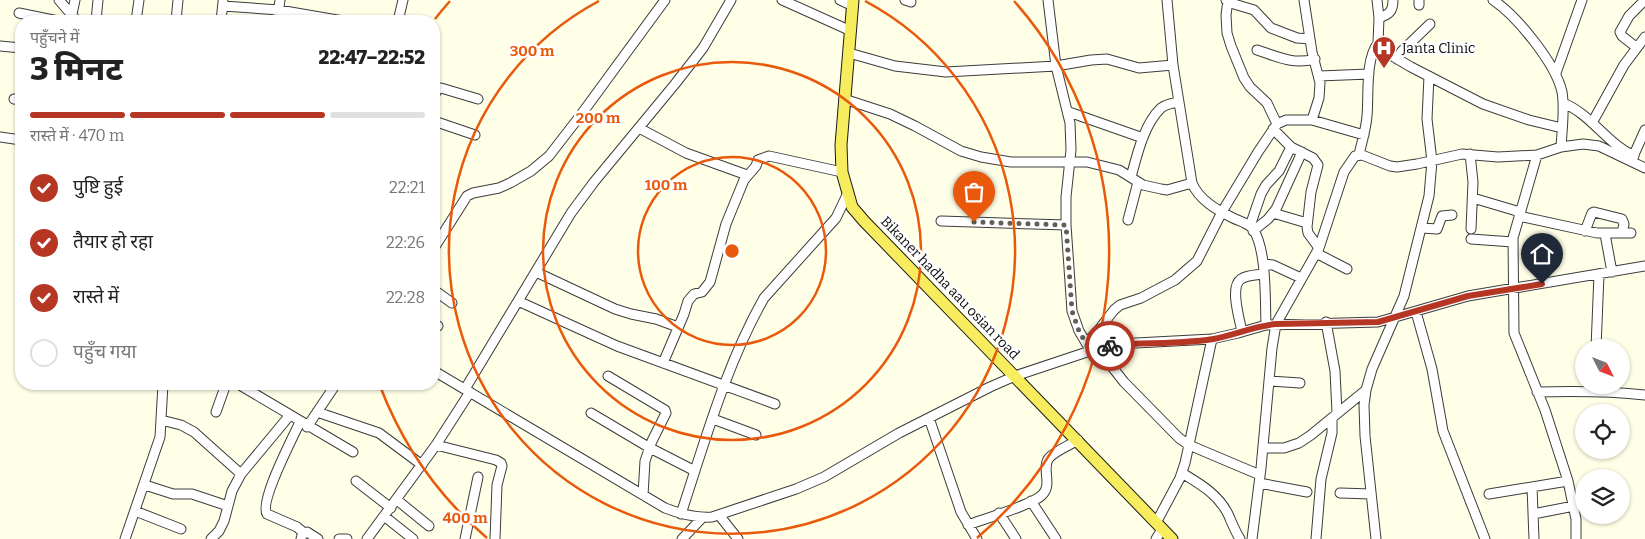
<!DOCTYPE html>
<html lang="hi">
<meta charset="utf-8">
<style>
:root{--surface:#fff;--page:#f6f6f6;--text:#222;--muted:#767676;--line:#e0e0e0;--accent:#b63624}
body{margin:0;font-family:Bitter,"Noto Sans Devanagari",serif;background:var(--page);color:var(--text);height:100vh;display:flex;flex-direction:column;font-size:19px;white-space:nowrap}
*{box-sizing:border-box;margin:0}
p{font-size:16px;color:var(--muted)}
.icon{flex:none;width:28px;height:28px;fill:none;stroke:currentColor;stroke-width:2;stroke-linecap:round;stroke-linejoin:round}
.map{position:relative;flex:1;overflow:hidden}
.panel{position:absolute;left:15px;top:15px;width:425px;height:375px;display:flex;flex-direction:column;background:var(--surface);border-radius:20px;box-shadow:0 1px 4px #0004}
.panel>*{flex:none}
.needle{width:32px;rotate:132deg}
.buttons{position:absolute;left:1575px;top:339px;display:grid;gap:10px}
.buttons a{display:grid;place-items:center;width:55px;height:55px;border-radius:50%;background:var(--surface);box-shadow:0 1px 4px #0004;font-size:25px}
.pin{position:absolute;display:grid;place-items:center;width:42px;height:42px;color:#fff;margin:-51px -21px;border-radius:50% 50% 50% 0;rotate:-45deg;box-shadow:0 0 5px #0007}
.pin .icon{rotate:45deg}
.courier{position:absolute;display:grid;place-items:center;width:50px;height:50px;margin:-25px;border:4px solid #b63624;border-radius:50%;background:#fff;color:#222;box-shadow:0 1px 6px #0007}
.head em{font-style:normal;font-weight:800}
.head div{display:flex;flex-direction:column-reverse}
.head{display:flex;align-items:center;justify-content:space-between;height:85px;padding:0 15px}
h1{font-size:32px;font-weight:800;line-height:38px}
.bar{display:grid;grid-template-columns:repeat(4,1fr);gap:8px 5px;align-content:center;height:60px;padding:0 15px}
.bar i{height:6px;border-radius:4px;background:var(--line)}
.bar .selected{background:var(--accent)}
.bar p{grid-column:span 4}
ol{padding:0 15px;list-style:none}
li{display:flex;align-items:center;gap:15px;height:55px}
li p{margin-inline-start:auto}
li .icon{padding:5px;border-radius:50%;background:var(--accent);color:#fff;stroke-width:4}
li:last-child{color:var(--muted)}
li i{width:28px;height:28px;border:2px solid var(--line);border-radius:50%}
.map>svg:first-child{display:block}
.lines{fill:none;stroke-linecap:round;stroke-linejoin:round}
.minor-casing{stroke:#3c3c3c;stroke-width:11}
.major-casing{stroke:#1a1a1a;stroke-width:13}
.minor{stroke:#fff;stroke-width:9}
.major{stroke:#f7ec5d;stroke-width:11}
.done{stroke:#5f5f56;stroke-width:5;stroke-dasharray:0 9}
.route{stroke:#b63624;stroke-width:6}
.ring{fill:none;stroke:#e8590c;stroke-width:2.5}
.labels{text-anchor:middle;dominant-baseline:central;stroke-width:5;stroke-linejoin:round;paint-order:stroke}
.poi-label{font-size:14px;fill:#090909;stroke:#fff;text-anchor:start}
.street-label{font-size:14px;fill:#090909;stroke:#fff}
.centre{fill:#e8590c;stroke:#fff;stroke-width:2.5}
.ring-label{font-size:15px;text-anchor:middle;font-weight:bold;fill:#e8590c;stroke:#fff;stroke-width:5;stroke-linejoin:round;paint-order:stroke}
</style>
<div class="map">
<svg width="1645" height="539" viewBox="0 0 1645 539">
<rect width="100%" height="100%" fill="#fffee6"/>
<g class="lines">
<!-- minor casing -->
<g class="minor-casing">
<path id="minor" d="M59 0 77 21
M782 0 851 31
M840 0 853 6
M905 0 911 2
M1048 0 1056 66 1070 123 1071 150 1066 197V225L1072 311 1079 331 1088 346
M1167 0 1173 65 1192 183C1199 200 1217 210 1233 218 1239 221 1248 223 1253 229 1267 250 1265 300 1266 325
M1226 0 1234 4 1254 10 1271 28 1297 38 1310 39
M1228 0 1226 15 1227 33 1231 46 1244 78 1250 87 1267 103 1277 124
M1304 0 1312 52 1320 83 1319 98 1312 120
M1377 0 1379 18 1378 43 1394 57 1411 67 1483 104 1529 120 1562 128
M1419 0V5
M1493 0C1517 16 1556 64 1562 92 1565 109 1562 129 1561 147
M223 6 279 10 343 21
M19 13 58 21
M72 14 75 0
M1379 18C1389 14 1393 12 1393 0
M96 21 98 0
M136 21 139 0
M176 21 178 0
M221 21 223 2
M277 21 280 0
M398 21 403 0
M0 46 21 48
M1636 47 1622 36 1620 32 1629 16 1645 0
M1257 50C1279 57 1292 65 1315 59
M849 53 895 66 946 72 1056 66 1091 60 1107 59 1139 68 1173 65
M1397 59 1402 51 1430 24
M1556 73 1582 0
M1319 76 1369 74
M434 96 437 90 441 88 478 99
M14 99 21 100
M844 99 890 114 915 126 961 151 981 157 1011 162H1087L1119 170 1143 185 1161 189 1167 190 1192 183
M1563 103C1591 114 1606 143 1634 156
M1069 112 1143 138
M434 121 475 135
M1592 123 1624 65 1645 37
M639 128 686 153 747 175
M0 137 21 140
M1291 147 1313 158 1318 165 1311 192 1307 227 1308 233 1319 248
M1359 154C1362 142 1366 129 1367 116 1369 94 1365 60 1378 43
M1470 154 1473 182 1471 229
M1537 155 1513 238 1514 333 1545 410 1568 481 1576 519V539
M1632 159 1645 130
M1131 177C1137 155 1144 124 1161 108 1166 104 1173 103 1179 102
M1473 198 1520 212
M1273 213 1307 223
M1519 216 1597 233H1631
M1128 220 1138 182
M941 221 1066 225
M1250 226 1261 194 1266 185 1279 171 1291 147 1273 129
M1422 228 1437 229 1442 216 1452 215
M1253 231 1268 219 1276 209 1302 152
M1585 231 1592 213 1594 212 1622 219 1624 224 1622 233
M1605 234 1612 272
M1471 239 1513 242
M434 248 467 196 473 193 499 188 510 183 531 171 549 156 580 116 665 0
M1316 253 1347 269
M1264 264 1273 265 1301 278
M536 272 615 309 631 314 656 319 678 327
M434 290 452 303
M518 301 617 346 775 404
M1416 312 1432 369 1443 431 1485 539
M1326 322 1335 371 1337 413
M434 324 438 326
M1242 332C1240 320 1229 287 1241 279 1247 275 1257 275 1264 274
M1086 343 1097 332 1114 310 1120 305 1141 298 1175 280 1197 261 1222 212 1258 152 1277 124 1286 120H1312L1364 135
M1596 348 1599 274
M1098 349 1124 382 1179 438 1189 445 1260 475
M663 363 684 314 688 301 694 294 702 292 710 282 726 224 744 180 756 166 758 160 769 156 842 172
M434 371 665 508C680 514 695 518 712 517L796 489 824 477 899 433 990 387 1015 376 1090 351 1117 344 1212 339 1238 333 1266 325 1378 322 1468 296 1645 266
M608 376 665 410 666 413 652 441 645 461 643 495
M1269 381 1300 383
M238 384 353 452
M465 389 571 213 594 182 675 84 703 48 731 0
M1537 392C1573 391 1609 391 1645 395
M216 412 226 384
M317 412 379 433 422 465
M591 413 650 448 695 471
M929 418 961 512 977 539
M713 419 756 435
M161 420 181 425 194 432 241 474
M300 422C293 437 259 502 267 514L297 527 304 533
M307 427 336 384
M436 445 496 460 501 463 502 466 497 485 495 539
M1263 448H1284L1299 443 1311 435 1366 390
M1182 473C1200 484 1218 494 1228 514 1232 523 1235 531 1240 539
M356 481 391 508
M1259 483 1307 492
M145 485 173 494H192L228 506
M1532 487 1534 539
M1340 493 1371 494
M1489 494 1568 481
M397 500 429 526
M1031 501 1056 539
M135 511 181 529
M999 513 1016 539
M681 514C705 441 726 365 764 298L836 218 847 195
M1533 514 1574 506
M719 515 738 539
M384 516 413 539
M1156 523 1180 478 1185 463 1212 339
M968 525C984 519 1032 505 1042 495 1053 485 1041 468 1049 458 1055 451 1070 445 1078 440
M125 539 160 437 163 384
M211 539 219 531 224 521 232 491 241 474 290 415
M301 539 302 535 307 532 318 539
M339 539H347
M367 539 436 445 470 392
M465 539 478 477
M682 539 702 518
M1156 539 1162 529
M1252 539 1261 468 1272 348 1276 324 1319 248 1344 172 1355 156 1362 155 1390 166 1397 167 1417 164 1462 154 1498 157 1537 155 1561 147 1583 144 1599 146 1645 168
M1316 539 1321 479 1332 433V418
M1376 539 1365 436 1364 405 1366 390 1372 369 1404 296 1429 196 1432 161 1427 119 1429 76"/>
</g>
<!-- major casing -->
<g class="major-casing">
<path id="major" d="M853 0 841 145 842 172 852 207 864 221 1172 539"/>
</g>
<!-- minor -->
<use href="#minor" class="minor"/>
<!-- major -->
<use href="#major" class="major"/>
</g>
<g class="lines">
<!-- done -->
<path class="done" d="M974 222 1066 225 1072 311 1079 331 1090 351 1110 346"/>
<!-- route -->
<path class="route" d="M1110 346 1117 344C1148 343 1182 344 1213 339 1234 335 1255 326 1276 324L1378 322 1468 296 1542 284"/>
</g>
<!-- distance rings -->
<g class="ring">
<circle cx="732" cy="251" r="94"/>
<circle cx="732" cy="251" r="189"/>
<path d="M865 1A283 283 0 1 1 599 1"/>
<path d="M487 538A377 377 0 0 1 380 386M435 19A377 377 0 0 1 450 1M1014 1A377 377 0 0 1 977 538"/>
</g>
<!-- icons -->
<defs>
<g id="hospital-pin" transform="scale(1.25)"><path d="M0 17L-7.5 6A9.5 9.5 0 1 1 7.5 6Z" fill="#b63624" stroke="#fff"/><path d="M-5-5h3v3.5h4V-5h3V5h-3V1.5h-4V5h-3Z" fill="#fff"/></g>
</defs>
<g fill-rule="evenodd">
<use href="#hospital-pin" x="1384" y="48"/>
</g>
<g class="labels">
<!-- poi labels -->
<g class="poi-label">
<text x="1402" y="48">Janta Clinic</text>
</g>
<!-- street labels -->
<g class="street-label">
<text transform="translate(950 288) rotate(46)">Bikaner hadha aau osian road</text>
</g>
</g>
<circle cx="732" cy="251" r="8" class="centre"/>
<g class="ring-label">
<text x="532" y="56">300 m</text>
<text x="598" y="123">200 m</text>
<text x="666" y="190">100 m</text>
<text x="465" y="523">400 m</text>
</g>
</svg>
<div class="buttons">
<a><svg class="needle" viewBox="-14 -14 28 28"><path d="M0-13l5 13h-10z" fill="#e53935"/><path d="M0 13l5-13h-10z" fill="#767676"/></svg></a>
<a><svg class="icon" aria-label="locate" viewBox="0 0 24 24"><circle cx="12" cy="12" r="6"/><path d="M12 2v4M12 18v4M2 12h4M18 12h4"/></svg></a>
<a><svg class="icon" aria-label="layers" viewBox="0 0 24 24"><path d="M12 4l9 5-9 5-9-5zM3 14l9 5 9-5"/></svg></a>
</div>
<div class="pin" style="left:974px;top:222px;background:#ea580c"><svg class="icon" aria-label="bag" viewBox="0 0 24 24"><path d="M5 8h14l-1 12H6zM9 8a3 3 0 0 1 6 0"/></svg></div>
<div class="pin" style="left:1542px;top:284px;background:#1f2937"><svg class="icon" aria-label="home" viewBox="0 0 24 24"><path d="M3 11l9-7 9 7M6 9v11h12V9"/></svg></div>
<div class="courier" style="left:1110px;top:346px"><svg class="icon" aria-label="bike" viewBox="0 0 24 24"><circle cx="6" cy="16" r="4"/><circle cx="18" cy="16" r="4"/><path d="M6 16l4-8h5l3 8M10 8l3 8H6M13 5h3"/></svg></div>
<section class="panel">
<div class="head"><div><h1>3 मिनट</h1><p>पहुँचने में</p></div><em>22:47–22:52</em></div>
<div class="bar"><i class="selected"></i><i class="selected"></i><i class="selected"></i><i></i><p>रास्ते में · 470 m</p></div>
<ol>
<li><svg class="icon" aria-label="check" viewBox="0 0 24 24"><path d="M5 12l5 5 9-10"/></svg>पुष्टि हुई<p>22:21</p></li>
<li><svg class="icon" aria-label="check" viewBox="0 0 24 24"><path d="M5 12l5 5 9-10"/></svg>तैयार हो रहा<p>22:26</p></li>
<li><svg class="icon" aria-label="check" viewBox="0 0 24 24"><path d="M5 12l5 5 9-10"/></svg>रास्ते में<p>22:28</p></li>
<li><i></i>पहुँच गया</li>
</ol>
</section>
</div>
